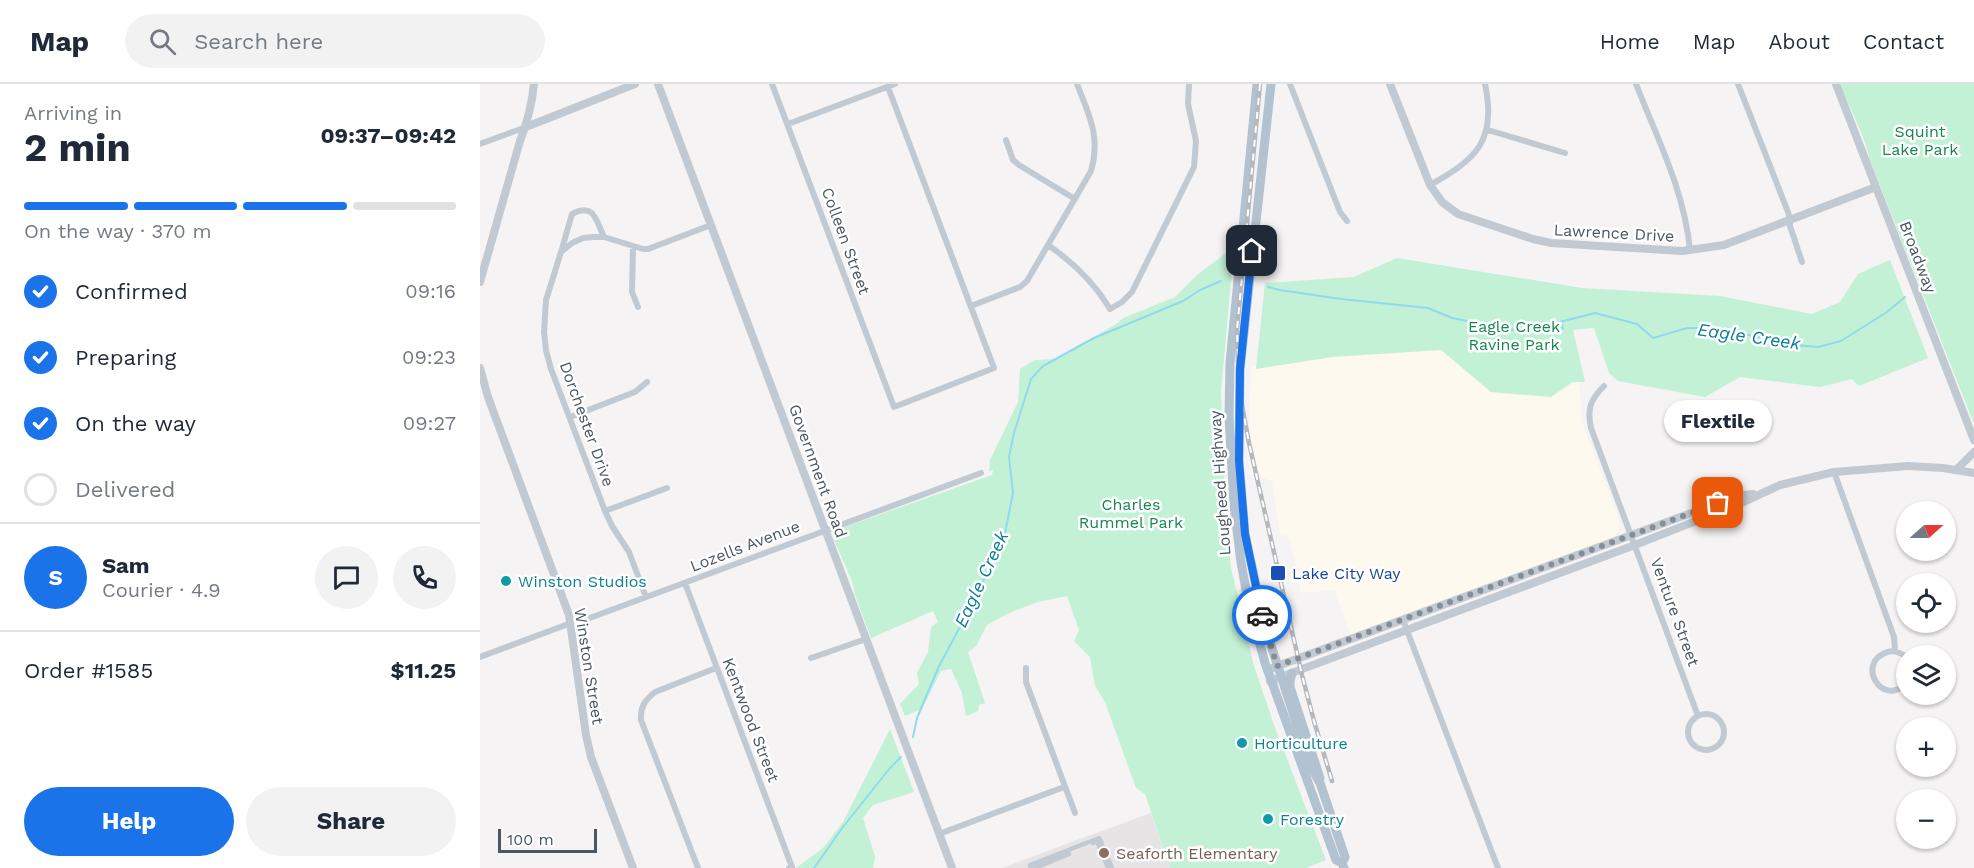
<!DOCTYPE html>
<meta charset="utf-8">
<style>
:root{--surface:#fff;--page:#f2f2f3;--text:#1f2937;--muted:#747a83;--line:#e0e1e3;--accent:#1a73e8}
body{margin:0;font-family:"Work Sans",sans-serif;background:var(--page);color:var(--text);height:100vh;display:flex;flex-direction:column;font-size:22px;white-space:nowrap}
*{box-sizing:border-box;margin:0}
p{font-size:20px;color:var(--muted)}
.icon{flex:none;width:33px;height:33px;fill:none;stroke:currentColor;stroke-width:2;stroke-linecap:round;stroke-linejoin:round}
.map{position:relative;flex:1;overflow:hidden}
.sheet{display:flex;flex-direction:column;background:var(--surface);width:480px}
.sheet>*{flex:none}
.needle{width:39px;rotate:69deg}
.tools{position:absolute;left:1416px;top:417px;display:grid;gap:12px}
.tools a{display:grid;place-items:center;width:60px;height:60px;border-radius:50%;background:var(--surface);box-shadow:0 2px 4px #0004;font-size:30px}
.scale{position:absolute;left:18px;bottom:15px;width:99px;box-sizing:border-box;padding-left:6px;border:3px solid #4a5661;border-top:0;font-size:16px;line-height:21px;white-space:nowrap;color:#4a5661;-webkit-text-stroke:4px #fff;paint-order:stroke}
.pin{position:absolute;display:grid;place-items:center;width:51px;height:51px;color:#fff;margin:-26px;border-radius:12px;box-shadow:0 3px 9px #0006}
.courier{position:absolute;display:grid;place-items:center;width:60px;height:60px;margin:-30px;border:4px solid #1a73e8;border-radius:50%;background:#fff;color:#222;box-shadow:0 2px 8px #0007}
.bubble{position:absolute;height:42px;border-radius:21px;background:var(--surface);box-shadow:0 2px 4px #0004;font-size:20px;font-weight:700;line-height:42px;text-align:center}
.summary em{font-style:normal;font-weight:700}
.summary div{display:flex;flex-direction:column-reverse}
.summary{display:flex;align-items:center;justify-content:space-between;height:102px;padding:0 24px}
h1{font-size:39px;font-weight:700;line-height:45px}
.bar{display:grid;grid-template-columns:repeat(4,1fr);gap:9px 6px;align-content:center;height:72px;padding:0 24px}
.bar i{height:8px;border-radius:4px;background:var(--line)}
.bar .selected{background:var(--accent)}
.bar p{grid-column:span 4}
.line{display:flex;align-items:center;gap:15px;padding:0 24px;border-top:2px solid var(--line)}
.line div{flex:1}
.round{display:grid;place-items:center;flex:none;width:63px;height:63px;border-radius:32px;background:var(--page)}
ol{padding:0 24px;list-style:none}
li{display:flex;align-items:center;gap:18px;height:66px}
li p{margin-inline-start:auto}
li .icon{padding:6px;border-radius:50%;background:var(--accent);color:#fff;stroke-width:4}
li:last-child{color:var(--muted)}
li i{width:33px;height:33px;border:3px solid var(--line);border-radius:50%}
.action{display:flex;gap:12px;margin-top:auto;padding:12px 24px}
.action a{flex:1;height:69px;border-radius:36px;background:var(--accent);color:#fff;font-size:24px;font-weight:700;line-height:69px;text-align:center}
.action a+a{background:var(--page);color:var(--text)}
header{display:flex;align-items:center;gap:36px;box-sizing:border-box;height:84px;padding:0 30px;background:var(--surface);border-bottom:2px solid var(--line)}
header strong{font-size:28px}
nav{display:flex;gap:33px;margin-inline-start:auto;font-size:21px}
.search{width:420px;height:54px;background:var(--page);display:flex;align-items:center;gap:15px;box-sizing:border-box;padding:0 21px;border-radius:33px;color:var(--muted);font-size:22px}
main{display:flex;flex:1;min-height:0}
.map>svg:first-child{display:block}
.commercial{fill:#fdf9ef}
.education{fill:#e6e4e5}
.green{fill:#c3f1d5}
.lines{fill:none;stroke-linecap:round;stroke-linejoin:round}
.stream{stroke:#90daee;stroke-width:2}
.pedestrian{stroke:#c1cad2;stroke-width:4.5}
.minor{stroke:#c1cad2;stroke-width:6}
.tertiary{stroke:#c1cad2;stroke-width:8}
.primary{stroke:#b3c2d1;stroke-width:9}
.rail-casing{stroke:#b5b8bd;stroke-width:4.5}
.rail{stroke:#fff;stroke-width:2;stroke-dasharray:7;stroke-linecap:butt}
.done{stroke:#868d94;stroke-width:6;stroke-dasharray:0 10.8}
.route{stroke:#1a73e8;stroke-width:8}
.transit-dot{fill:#1a4fb4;stroke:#fff;stroke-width:2}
.culture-dot{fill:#0f9aa8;stroke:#fff;stroke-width:2}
.education-dot{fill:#8d6e63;stroke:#fff;stroke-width:2}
.labels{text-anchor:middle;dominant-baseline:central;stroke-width:5;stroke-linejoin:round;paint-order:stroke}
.park-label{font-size:16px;fill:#17864f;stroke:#fff}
.street-label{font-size:16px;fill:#4a5661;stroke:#fff}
.transit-label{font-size:16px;fill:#164399;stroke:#fff;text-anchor:start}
.culture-label{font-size:16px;fill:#0d838f;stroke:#fff;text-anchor:start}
.education-label{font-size:16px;fill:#785e54;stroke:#fff;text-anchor:start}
.water-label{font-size:18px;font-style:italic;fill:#0c7c9b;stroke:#fff}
</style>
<header>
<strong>Map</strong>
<div class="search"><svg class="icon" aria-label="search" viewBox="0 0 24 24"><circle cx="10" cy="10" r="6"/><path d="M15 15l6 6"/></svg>Search here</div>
<nav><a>Home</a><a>Map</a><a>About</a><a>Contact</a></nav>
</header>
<main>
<section class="sheet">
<div class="summary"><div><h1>2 min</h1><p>Arriving in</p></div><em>09:37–09:42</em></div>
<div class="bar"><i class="selected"></i><i class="selected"></i><i class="selected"></i><i></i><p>On the way · 370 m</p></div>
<ol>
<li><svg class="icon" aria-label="check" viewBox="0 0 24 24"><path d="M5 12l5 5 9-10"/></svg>Confirmed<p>09:16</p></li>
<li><svg class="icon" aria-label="check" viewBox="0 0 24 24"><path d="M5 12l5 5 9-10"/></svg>Preparing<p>09:23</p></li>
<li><svg class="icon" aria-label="check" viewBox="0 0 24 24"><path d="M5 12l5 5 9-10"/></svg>On the way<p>09:27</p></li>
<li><i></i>Delivered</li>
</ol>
<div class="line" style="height:108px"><b class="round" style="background:var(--accent);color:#fff">S</b><div><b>Sam</b><p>Courier · 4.9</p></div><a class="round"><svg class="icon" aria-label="chat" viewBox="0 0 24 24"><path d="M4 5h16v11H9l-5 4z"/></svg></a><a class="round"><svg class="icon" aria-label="phone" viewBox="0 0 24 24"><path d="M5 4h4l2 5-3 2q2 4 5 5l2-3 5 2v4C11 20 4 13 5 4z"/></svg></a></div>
<div class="line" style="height:78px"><div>Order #1585</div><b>$11.25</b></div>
<div class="action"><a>Help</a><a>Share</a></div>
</section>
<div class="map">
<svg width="1494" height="784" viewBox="0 0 1494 784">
<rect width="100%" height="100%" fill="#f5f3f3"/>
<!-- commercial -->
<path class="commercial" d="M961 266 1011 308 1071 313 1099 296 1102 338 1139 435V446L1134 453 914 534 905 540H900L871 551 854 506 821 509 815 477 807 450 800 453 792 397 771 390 769 330 771 282 852 273Z"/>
<!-- education -->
<path class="education" d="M671 729 690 784H522L605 753Z"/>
<!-- green -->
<path class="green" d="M1360 0H1494V340L1390 76C1384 49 1370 26 1360 0Z
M750 166 748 187 752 186 741 307 746 440 751 484 774 582 794 641 846 776 826 784H690L665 710 656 704 625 618 615 602 610 573 594 557 599 546 587 512 558 518 529 529 507 541 496 562 488 568 505 619 499 621 498 627 486 632 482 609 471 585 461 587 442 625 425 632 420 620 439 600 437 589 448 568 451 543 458 538 453 527 391 554 375 511 372 497 352 451 356 446 512 391 513 386 509 387 510 376 538 318 540 285 555 276 574 275 635 241 643 234 695 213 717 191Z
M917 174 1102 204 1240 212 1332 230 1360 218 1378 190 1410 176 1448 274 1379 302 1372 295 1340 303 1260 293 1225 313 1138 297 1129 289 1114 244 1093 246 1105 298H1092L1071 313 1011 308 961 266 852 273 776 285 785 199 874 193Z
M410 645 434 708 393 721 383 734 395 773 393 784H316L343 764 363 738Z"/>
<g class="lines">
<!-- stream -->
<path class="stream" d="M788 203 800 206 861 215 948 224 972 234 1034 246H1048L1115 229 1157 240 1173 254 1207 244H1235L1315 261 1338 263 1361 257 1407 228 1425 213
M1081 238 1083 245
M433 653 437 634 459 582 487 530 524 454 533 409 529 373 534 349 551 295 563 282 614 254 703 217 720 206 741 197
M334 784 363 743 410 684 421 673"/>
<!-- pedestrian -->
<path class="pedestrian" d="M613 759 617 757 628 784
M551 784 550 781 619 754 632 784
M555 784 589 770"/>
<!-- minor -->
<path class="minor" d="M292 0 414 323 514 284 408 3
M810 0 860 128 867 137
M1156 0C1177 54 1205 108 1210 167
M1258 0 1308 128 1310 136V142L1322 178
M308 40 415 0
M1008 46 1085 69
M526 56 533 76 539 81 595 115
M0 60 46 43
M950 101C997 75 1017 56 1005 0
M568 161C594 179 614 198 630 225L642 218 652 208 714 83 716 57 708 20 709 0
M153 163 152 208 158 223
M81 168 92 130C114 118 116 136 124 153
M491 222 540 203 547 197 611 87C621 53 609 31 597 0
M1124 302C1110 316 1107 325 1111 344L1218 632
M90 333 155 308 167 298
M1354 388 1414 553 1415 567
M125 427 187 404
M205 499 312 783 309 784
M166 513 149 468 132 442 125 427 71 285 66 266 64 248 66 216 81 168 92 159 103 154 113 153H124L163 165H168L231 141
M107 535 501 389
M923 536 1018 784
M0 573 91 539
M1426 573C1420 568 1413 565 1405 569 1377 580 1401 623 1426 600
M331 574 386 555
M546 584V598L595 729
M1208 648a18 18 0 1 1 36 0a18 18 0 1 1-36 0Z
M459 750 584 703
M218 784 161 636C160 623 165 616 175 608L236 584"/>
<!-- tertiary -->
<path class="tertiary" d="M178 0 472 784
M910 0 950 101 962 118 978 130 1053 155 1071 159 1202 167 1244 161 1396 103
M1356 0 1494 356
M46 43 155 0
M0 198 40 57C47 39 52 20 54 0
M0 284 8 313 89 531 106 651 111 673 153 784
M1476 386 1494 368
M787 586 1257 412 1273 410
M790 597 1155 461 1259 420 1300 401 1354 388 1428 382 1463 384 1494 389"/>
<!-- primary -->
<path class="primary" d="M777 0 750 279 749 332 754 421 761 478 768 517 785 579 856 776 862 779 864 784
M791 0 760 285 759 377 765 450 785 543 830 681 840 699 865 773 862 779
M812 589 810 597V603L840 694"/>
<!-- rail casing -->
<g class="rail-casing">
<path id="rail" d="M780 0 757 246 759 305 769 359 822 591 834 637 852 697"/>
</g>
<!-- rail -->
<use href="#rail" class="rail"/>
</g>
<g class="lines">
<!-- done -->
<path class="done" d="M782 531 797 582 1238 419"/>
<!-- route -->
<path class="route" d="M772 167 760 285 759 377 765 450 782 531"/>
</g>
<!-- markers -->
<rect class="transit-dot" x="790" y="481" width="16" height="16" rx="3"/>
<g class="culture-dot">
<circle cx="26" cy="497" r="6"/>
<circle cx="762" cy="659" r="6"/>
<circle cx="788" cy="735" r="6"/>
</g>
<circle class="education-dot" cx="624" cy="769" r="6"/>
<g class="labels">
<!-- park labels -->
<g class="park-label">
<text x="1440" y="47">Squint<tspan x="1440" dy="18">Lake Park</tspan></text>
<text x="1034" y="242">Eagle Creek<tspan x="1034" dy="18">Ravine Park</tspan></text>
<text x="651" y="420">Charles<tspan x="651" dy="18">Rummel Park</tspan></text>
</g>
<!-- street labels -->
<g class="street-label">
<text transform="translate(1134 149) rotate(3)">Lawrence Drive</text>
<text transform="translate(366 157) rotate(70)">Colleen Street</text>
<text transform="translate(1438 173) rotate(69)">Broadway</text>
<text transform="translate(107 340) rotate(70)">Dorchester Drive</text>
<text transform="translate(338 387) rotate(70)">Government Road</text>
<text transform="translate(740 399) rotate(-94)">Lougheed Highway</text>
<text transform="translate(265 462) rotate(-21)">Lozells Avenue</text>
<text transform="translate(1195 528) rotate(70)">Venture Street</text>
<text transform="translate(109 582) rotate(81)">Winston Street</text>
<text transform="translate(271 636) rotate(69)">Kentwood Street</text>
</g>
<!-- transit labels -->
<g class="transit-label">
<text x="812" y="489">Lake City Way</text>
</g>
<!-- culture labels -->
<g class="culture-label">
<text x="38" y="497">Winston Studios</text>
<text x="774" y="659">Horticulture</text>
<text x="800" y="735">Forestry</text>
</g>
<!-- education labels -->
<g class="education-label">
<text x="636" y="769">Seaforth Elementary</text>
</g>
<!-- water labels -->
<g class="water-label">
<text transform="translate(1269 252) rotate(8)">Eagle Creek</text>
<text transform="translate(501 495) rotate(-65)">Eagle Creek</text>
</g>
</g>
</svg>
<div class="tools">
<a><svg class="needle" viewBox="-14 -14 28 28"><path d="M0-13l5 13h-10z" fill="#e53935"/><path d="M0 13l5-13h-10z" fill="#747a83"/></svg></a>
<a><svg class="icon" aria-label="locate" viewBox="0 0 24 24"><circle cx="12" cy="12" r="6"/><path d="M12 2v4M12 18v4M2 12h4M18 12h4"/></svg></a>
<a><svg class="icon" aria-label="layers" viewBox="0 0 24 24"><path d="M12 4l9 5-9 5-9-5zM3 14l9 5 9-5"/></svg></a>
<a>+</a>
<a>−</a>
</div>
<div class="scale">100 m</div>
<div class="pin" style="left:1238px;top:419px;background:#ea580c"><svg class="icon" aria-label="bag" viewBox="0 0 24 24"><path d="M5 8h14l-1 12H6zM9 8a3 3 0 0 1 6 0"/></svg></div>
<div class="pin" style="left:772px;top:167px;background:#1f2937"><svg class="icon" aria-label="home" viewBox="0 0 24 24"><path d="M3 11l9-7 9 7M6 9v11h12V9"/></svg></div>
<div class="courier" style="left:782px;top:531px"><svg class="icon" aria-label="car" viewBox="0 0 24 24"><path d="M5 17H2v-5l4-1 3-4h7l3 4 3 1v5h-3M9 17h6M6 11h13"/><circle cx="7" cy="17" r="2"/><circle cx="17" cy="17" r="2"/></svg></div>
<div class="bubble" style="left:1184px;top:316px;width:108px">Flextile</div>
</div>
</main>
